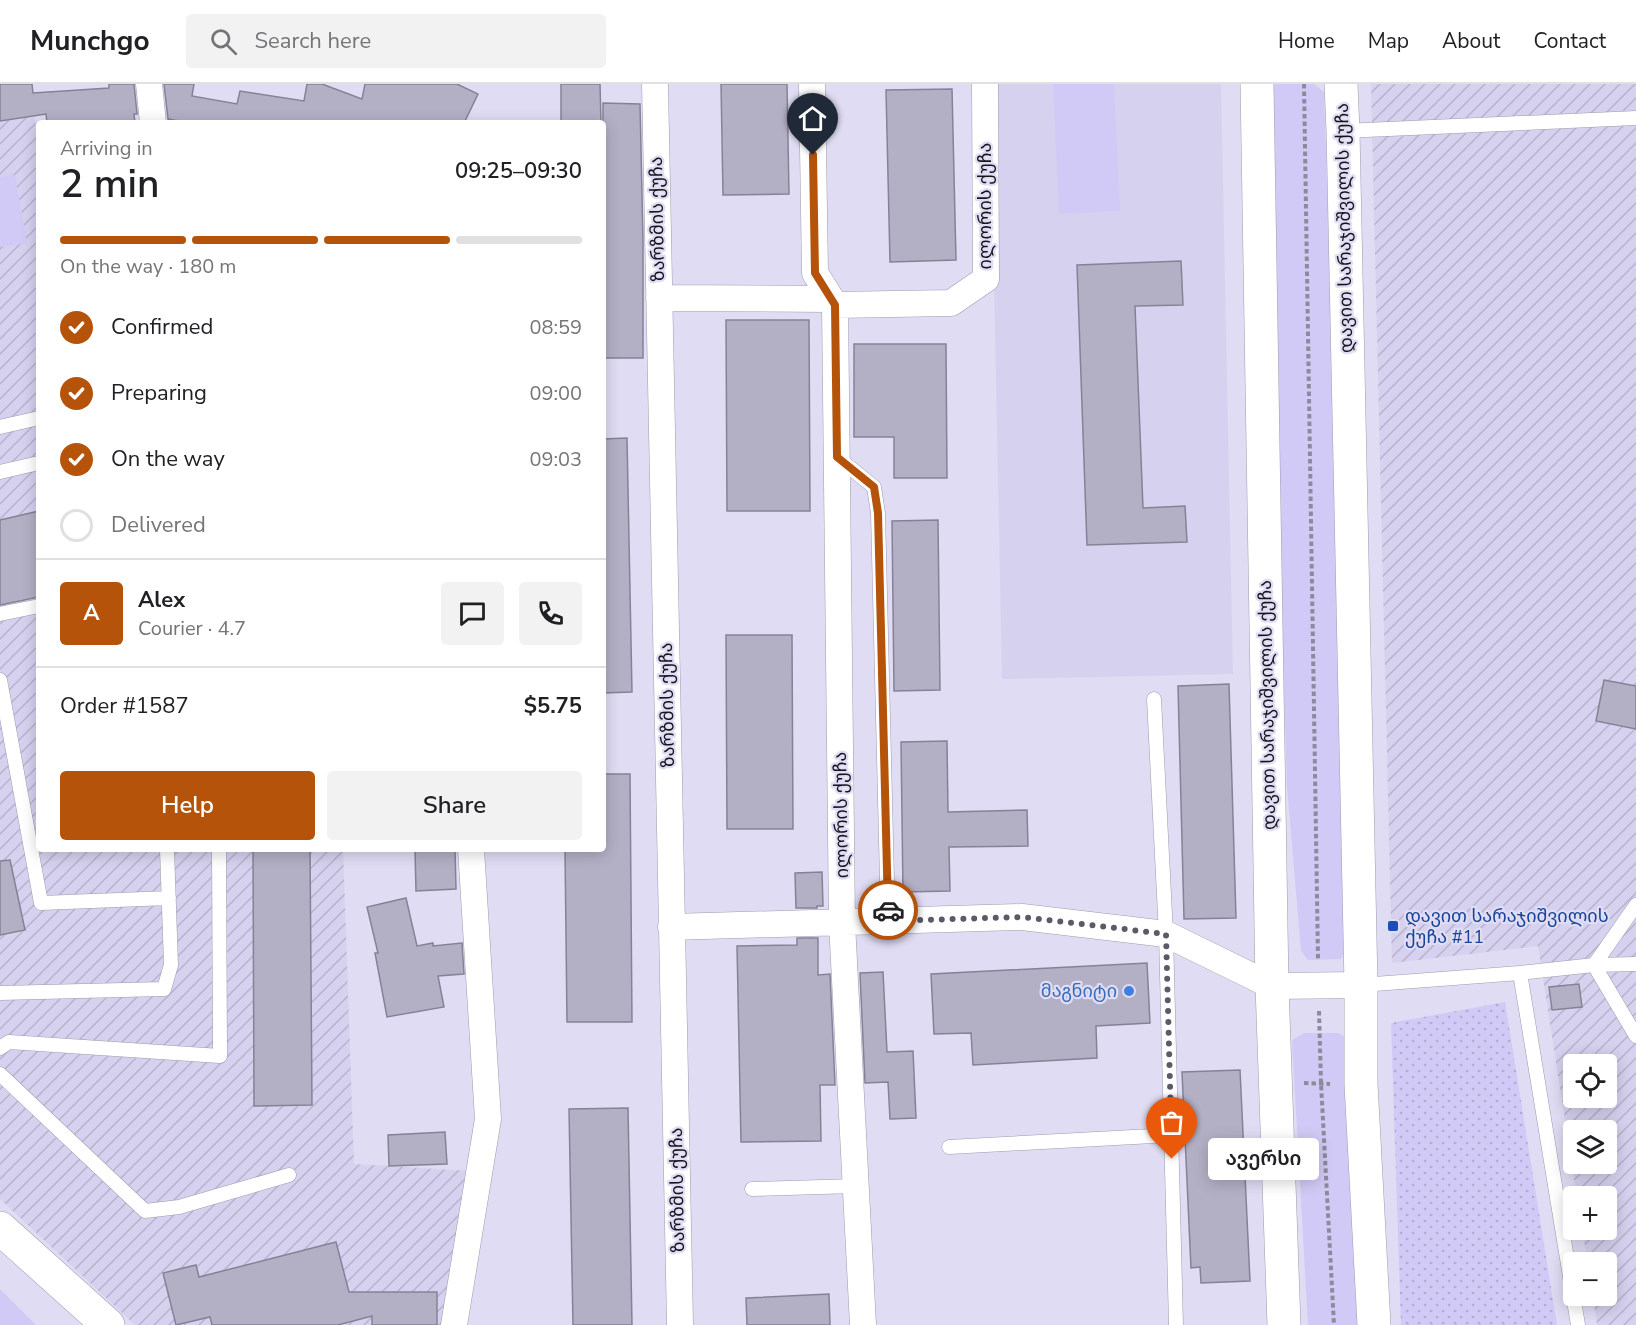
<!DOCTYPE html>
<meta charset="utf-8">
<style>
:root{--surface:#fff;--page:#f2f2f2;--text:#202124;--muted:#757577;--line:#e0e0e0;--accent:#b45309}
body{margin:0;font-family:"Nunito Sans","Noto Sans Georgian",sans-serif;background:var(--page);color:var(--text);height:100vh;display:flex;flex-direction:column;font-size:22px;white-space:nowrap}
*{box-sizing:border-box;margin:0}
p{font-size:20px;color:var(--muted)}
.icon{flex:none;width:33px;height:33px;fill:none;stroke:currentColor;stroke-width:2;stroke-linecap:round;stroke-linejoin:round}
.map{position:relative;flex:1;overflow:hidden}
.panel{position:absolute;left:36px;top:36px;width:570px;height:732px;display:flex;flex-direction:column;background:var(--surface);border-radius:6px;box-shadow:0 3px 15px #0003}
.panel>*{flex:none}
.buttons{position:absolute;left:1563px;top:970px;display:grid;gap:12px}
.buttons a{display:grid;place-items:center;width:54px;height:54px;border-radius:6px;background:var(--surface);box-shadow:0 3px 15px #0003;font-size:30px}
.pin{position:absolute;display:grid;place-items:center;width:51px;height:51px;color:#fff;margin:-62px -26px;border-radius:50% 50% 50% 0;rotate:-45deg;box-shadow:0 0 6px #0007}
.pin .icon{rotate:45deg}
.courier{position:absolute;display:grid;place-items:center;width:60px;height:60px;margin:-30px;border:4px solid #b45309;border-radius:50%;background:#fff;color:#222;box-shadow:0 2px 8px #0007}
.bubble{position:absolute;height:42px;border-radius:6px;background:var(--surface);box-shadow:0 3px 15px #0003;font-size:20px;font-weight:600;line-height:42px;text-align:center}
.headline em{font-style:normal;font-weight:600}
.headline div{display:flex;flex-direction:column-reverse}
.headline{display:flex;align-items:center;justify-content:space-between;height:102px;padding:0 24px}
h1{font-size:39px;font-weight:600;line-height:45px}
.bar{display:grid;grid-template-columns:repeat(4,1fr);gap:9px 6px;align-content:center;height:72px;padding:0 24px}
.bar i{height:8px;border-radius:4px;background:var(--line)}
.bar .on{background:var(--accent)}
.bar p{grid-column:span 4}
.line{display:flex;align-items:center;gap:15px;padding:0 24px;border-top:2px solid var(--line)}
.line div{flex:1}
.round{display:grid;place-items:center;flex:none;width:63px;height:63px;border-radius:6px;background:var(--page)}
ol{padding:0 24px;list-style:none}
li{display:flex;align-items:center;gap:18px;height:66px}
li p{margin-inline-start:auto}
li .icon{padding:6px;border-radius:50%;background:var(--accent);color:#fff;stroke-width:4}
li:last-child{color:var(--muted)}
li i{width:33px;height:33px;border:3px solid var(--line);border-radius:50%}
.action{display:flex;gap:12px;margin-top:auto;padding:12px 24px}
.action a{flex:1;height:69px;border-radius:6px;background:var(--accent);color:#fff;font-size:24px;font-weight:600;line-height:69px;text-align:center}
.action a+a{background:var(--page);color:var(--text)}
header{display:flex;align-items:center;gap:36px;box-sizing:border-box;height:84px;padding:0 30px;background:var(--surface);border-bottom:2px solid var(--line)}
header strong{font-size:28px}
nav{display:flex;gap:33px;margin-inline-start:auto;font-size:21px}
.search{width:420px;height:54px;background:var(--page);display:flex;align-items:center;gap:15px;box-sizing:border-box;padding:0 21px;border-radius:6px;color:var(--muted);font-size:22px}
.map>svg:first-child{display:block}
.built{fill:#d6d1ef}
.industrial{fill:url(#industrial-furrows);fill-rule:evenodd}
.grass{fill:#d2caf6}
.park{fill:url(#park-dots)}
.building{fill:#b3afc5;stroke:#868296;stroke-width:1.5}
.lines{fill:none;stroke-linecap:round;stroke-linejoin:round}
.lane-casing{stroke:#9e9aaf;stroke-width:15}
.street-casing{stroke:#9e9aaf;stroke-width:27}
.secondary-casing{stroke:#9e9aaf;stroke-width:34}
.path{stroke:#8d8b9b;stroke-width:4;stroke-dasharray:4.5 3;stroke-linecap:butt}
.lane{stroke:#fff;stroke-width:14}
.street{stroke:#fff;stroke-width:26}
.secondary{stroke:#fff;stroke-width:33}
.done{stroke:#5c5a67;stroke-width:6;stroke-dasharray:0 10.8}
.route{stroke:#b45309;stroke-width:8}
.transit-dot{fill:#1a4fb4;stroke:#e0dcf3;stroke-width:2}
.shop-dot{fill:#3f7fe0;stroke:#e0dcf3;stroke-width:2}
.labels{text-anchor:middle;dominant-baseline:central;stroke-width:4.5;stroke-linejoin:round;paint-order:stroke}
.street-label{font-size:18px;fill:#15141b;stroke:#e0dcf3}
.transit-label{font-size:18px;fill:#164399;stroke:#e0dcf3;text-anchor:start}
.shop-label{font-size:18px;fill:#366cbe;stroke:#e0dcf3;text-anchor:end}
</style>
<header>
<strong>Munchgo</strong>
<div class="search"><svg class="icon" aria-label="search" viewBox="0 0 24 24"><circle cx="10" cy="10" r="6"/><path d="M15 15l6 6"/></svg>Search here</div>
<nav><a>Home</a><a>Map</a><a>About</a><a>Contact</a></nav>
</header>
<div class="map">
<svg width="1636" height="1241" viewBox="0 0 1636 1241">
<defs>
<pattern id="industrial-furrows" width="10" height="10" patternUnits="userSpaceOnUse" patternTransform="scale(1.5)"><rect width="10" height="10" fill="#d6d1ef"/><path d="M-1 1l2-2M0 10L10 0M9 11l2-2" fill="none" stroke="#b7b3cc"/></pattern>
<pattern id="park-dots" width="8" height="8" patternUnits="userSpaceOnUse" patternTransform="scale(1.5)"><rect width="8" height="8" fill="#d2caf6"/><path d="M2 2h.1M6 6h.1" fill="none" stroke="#b3add2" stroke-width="1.8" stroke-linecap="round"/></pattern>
</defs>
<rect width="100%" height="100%" fill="#e0dcf3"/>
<!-- built -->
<path class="built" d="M990 0H1221L1233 590 1002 595Z"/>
<!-- industrial -->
<path class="industrial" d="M0 0H30L39 64V765H343L354 1080 471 1087 449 1241H135L0 1115Z
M1371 0H1636V1241H1597L1593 1212H1606V1179H1588L1582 1146H1606V1113H1577L1538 862 1392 879ZM1574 981H1606V1014H1574ZM1574 1047H1606V1080H1574Z"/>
<!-- grass -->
<path class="grass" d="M1053 0H1114L1120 127 1059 130Z
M1272 0H1314L1324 8 1338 439 1347 862 1341 875 1308 876 1301 867 1287 702 1273 266Z
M15 91 27 159 0 163V93Z
M1304 949H1338L1349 955 1364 1241H1308L1292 956Z
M0 1205 36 1241H0Z"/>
<!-- park -->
<path class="park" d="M1505 918 1557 1241H1401L1391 939Z"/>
<!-- building -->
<path class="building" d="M0 0H32L33 9 109 4V0H134L137 30H134L135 39H47L46 30 0 37Z
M164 0H194L192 12 237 20 240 7 304 17 307 0H322L362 15 365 0H457L478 10 464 39H430L420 37V39H189L168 35Z
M561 0H600L601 39H561Z
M721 0H787L789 110 723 111Z
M952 5 956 176 890 178 886 6Z
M603 19 640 20 643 157V274H603Z
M1181 177 1183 221 1135 222 1143 424 1185 422 1187 458 1087 461 1077 181Z
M726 236H809L810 427H727Z
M854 260H946L947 394H894V353H854Z
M627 354 632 608 603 609V355Z
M39 427V513L0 521V436Z
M938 436 940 606 894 607 892 437Z
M726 551H792L793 745H727Z
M1604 596 1636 602V645L1596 637Z
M1229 600 1236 834 1184 835 1178 602Z
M947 657 948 728 1027 726 1028 762 949 763 950 807 903 808 901 658Z
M603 690H630L632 938H567L565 765H603Z
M253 765H310L312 1021 254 1022Z
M455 765 456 805 416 807 415 766Z
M10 776 25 846 0 851V777Z
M822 788 823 822H817V824H796L795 789Z
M406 814 417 862 433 859V862L462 859 464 890 438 892 444 923 387 933 375 869H378L367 823Z
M797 854H818V891L830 890 835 1001H820L821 1057 741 1058 737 862 797 861Z
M1147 879 1150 939 1096 942 1097 974 973 981 971 949 934 950 931 890Z
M883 888 887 968 913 967 916 1034 890 1035 888 998 865 999 860 889Z
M1579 900 1582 923 1552 926 1549 903Z
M1240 986 1250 1197 1201 1199 1200 1183 1191 1184 1182 988Z
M628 1024 632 1241H573L569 1025Z
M445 1048 447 1080 389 1082 388 1051Z
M336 1158 349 1208H437V1241H372V1232L338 1241H212L210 1233 176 1241 163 1189 196 1181 199 1193Z
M829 1210 830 1241H747L746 1214Z"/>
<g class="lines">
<!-- lane casing -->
<g class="lane-casing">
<path id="lane" d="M1343 47 1636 34
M0 343 39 334
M837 373 874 403 878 429 888 837
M0 388 39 379
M0 530 39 522
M0 596 41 819 169 814
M1154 615 1166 850 1176 1241
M1636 821 1594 881 1636 952
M1520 889 1578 1241
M1361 901 1520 889 1594 881 1636 880
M0 909 164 905 171 881 167 765
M0 964 9 958 220 972 219 765
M0 990 145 1127 179 1123 289 1091
M949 1063 1171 1051
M752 1105 856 1102"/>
</g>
<!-- street casing -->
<g class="street-casing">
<path id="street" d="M149 0 153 39
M655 0 680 1241
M812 0 815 189 835 221 842 839 863 1241
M659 214 831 215
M835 221 951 219 986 195 985 0
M671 843 1022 833 1166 850 1272 902 1361 901
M454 1241 488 1035 471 765"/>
</g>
<!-- secondary casing -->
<g class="secondary-casing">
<path id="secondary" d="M1257 0 1272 902 1284 1241
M1341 0 1343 47 1361 901V1000L1374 1241
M0 1144 108 1241"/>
</g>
<!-- path -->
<path class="path" d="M1304 0 1318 875
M1319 927 1321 999 1334 1241
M1304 999 1330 1000"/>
<!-- lane -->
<use href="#lane" class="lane"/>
<!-- street -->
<use href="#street" class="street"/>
<!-- secondary -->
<use href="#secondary" class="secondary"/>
</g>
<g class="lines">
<!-- done -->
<path class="done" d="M888 826V837L1022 833 1166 850 1172 1075"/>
<!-- route -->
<path class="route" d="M813 71 815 189 835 221 837 373 874 403 878 429 888 826"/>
</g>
<!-- markers -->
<rect class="transit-dot" x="1387" y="836" width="12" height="12" rx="3"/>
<circle class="shop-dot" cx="1129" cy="907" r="6"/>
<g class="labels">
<!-- street labels -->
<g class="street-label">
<text transform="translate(985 122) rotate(-90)">ილორის ქუჩა</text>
<text transform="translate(657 135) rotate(-91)">ზარზმის ქუჩა</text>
<text transform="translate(1344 144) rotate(-91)">დავით სარაჯიშვილის ქუჩა</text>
<text transform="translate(667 621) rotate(-91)">ზარზმის ქუჩა</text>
<text transform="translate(1267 621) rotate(-91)">დავით სარაჯიშვილის ქუჩა</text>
<text transform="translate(841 731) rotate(-91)">ილორის ქუჩა</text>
<text transform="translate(677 1106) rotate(-91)">ზარზმის ქუჩა</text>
</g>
<!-- transit labels -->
<g class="transit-label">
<text x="1405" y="832">დავით სარაჯიშვილის<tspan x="1405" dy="21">ქუჩა #11</tspan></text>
</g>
<!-- shop labels -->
<g class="shop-label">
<text x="1117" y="907">მაგნიტი</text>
</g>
</g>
</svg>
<div class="buttons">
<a><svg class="icon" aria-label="locate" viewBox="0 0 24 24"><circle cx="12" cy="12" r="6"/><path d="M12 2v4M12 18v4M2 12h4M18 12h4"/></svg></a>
<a><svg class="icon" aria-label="layers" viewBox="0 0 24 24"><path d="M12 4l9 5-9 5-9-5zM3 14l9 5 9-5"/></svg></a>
<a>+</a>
<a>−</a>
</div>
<div class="pin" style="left:1172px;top:1075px;background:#ea580c"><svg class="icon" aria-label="bag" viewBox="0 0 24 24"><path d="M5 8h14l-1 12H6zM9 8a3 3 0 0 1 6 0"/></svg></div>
<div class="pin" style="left:813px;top:71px;background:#1f2937"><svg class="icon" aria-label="home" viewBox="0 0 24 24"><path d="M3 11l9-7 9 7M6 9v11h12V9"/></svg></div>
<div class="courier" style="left:888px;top:826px"><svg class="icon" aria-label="car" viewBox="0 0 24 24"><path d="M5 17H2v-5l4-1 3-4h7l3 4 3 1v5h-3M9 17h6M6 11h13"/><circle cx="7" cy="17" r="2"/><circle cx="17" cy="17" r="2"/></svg></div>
<div class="bubble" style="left:1208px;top:1054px;width:111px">ავერსი</div>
<section class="panel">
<div class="headline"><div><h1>2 min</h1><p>Arriving in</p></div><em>09:25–09:30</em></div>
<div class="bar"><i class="on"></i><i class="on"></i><i class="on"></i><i></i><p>On the way · 180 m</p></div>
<ol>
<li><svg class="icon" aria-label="check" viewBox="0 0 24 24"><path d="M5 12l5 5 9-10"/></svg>Confirmed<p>08:59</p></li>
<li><svg class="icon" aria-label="check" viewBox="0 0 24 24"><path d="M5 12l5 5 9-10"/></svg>Preparing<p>09:00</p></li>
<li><svg class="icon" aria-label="check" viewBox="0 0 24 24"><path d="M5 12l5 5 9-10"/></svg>On the way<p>09:03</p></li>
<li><i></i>Delivered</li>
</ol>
<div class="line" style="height:108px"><b class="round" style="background:var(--accent);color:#fff">A</b><div><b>Alex</b><p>Courier · 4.7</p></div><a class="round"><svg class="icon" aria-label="chat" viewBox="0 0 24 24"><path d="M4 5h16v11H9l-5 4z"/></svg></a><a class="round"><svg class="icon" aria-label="phone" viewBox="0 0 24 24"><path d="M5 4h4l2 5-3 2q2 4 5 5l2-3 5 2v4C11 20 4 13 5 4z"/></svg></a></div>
<div class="line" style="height:78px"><div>Order #1587</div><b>$5.75</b></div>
<div class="action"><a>Help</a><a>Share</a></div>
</section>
</div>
